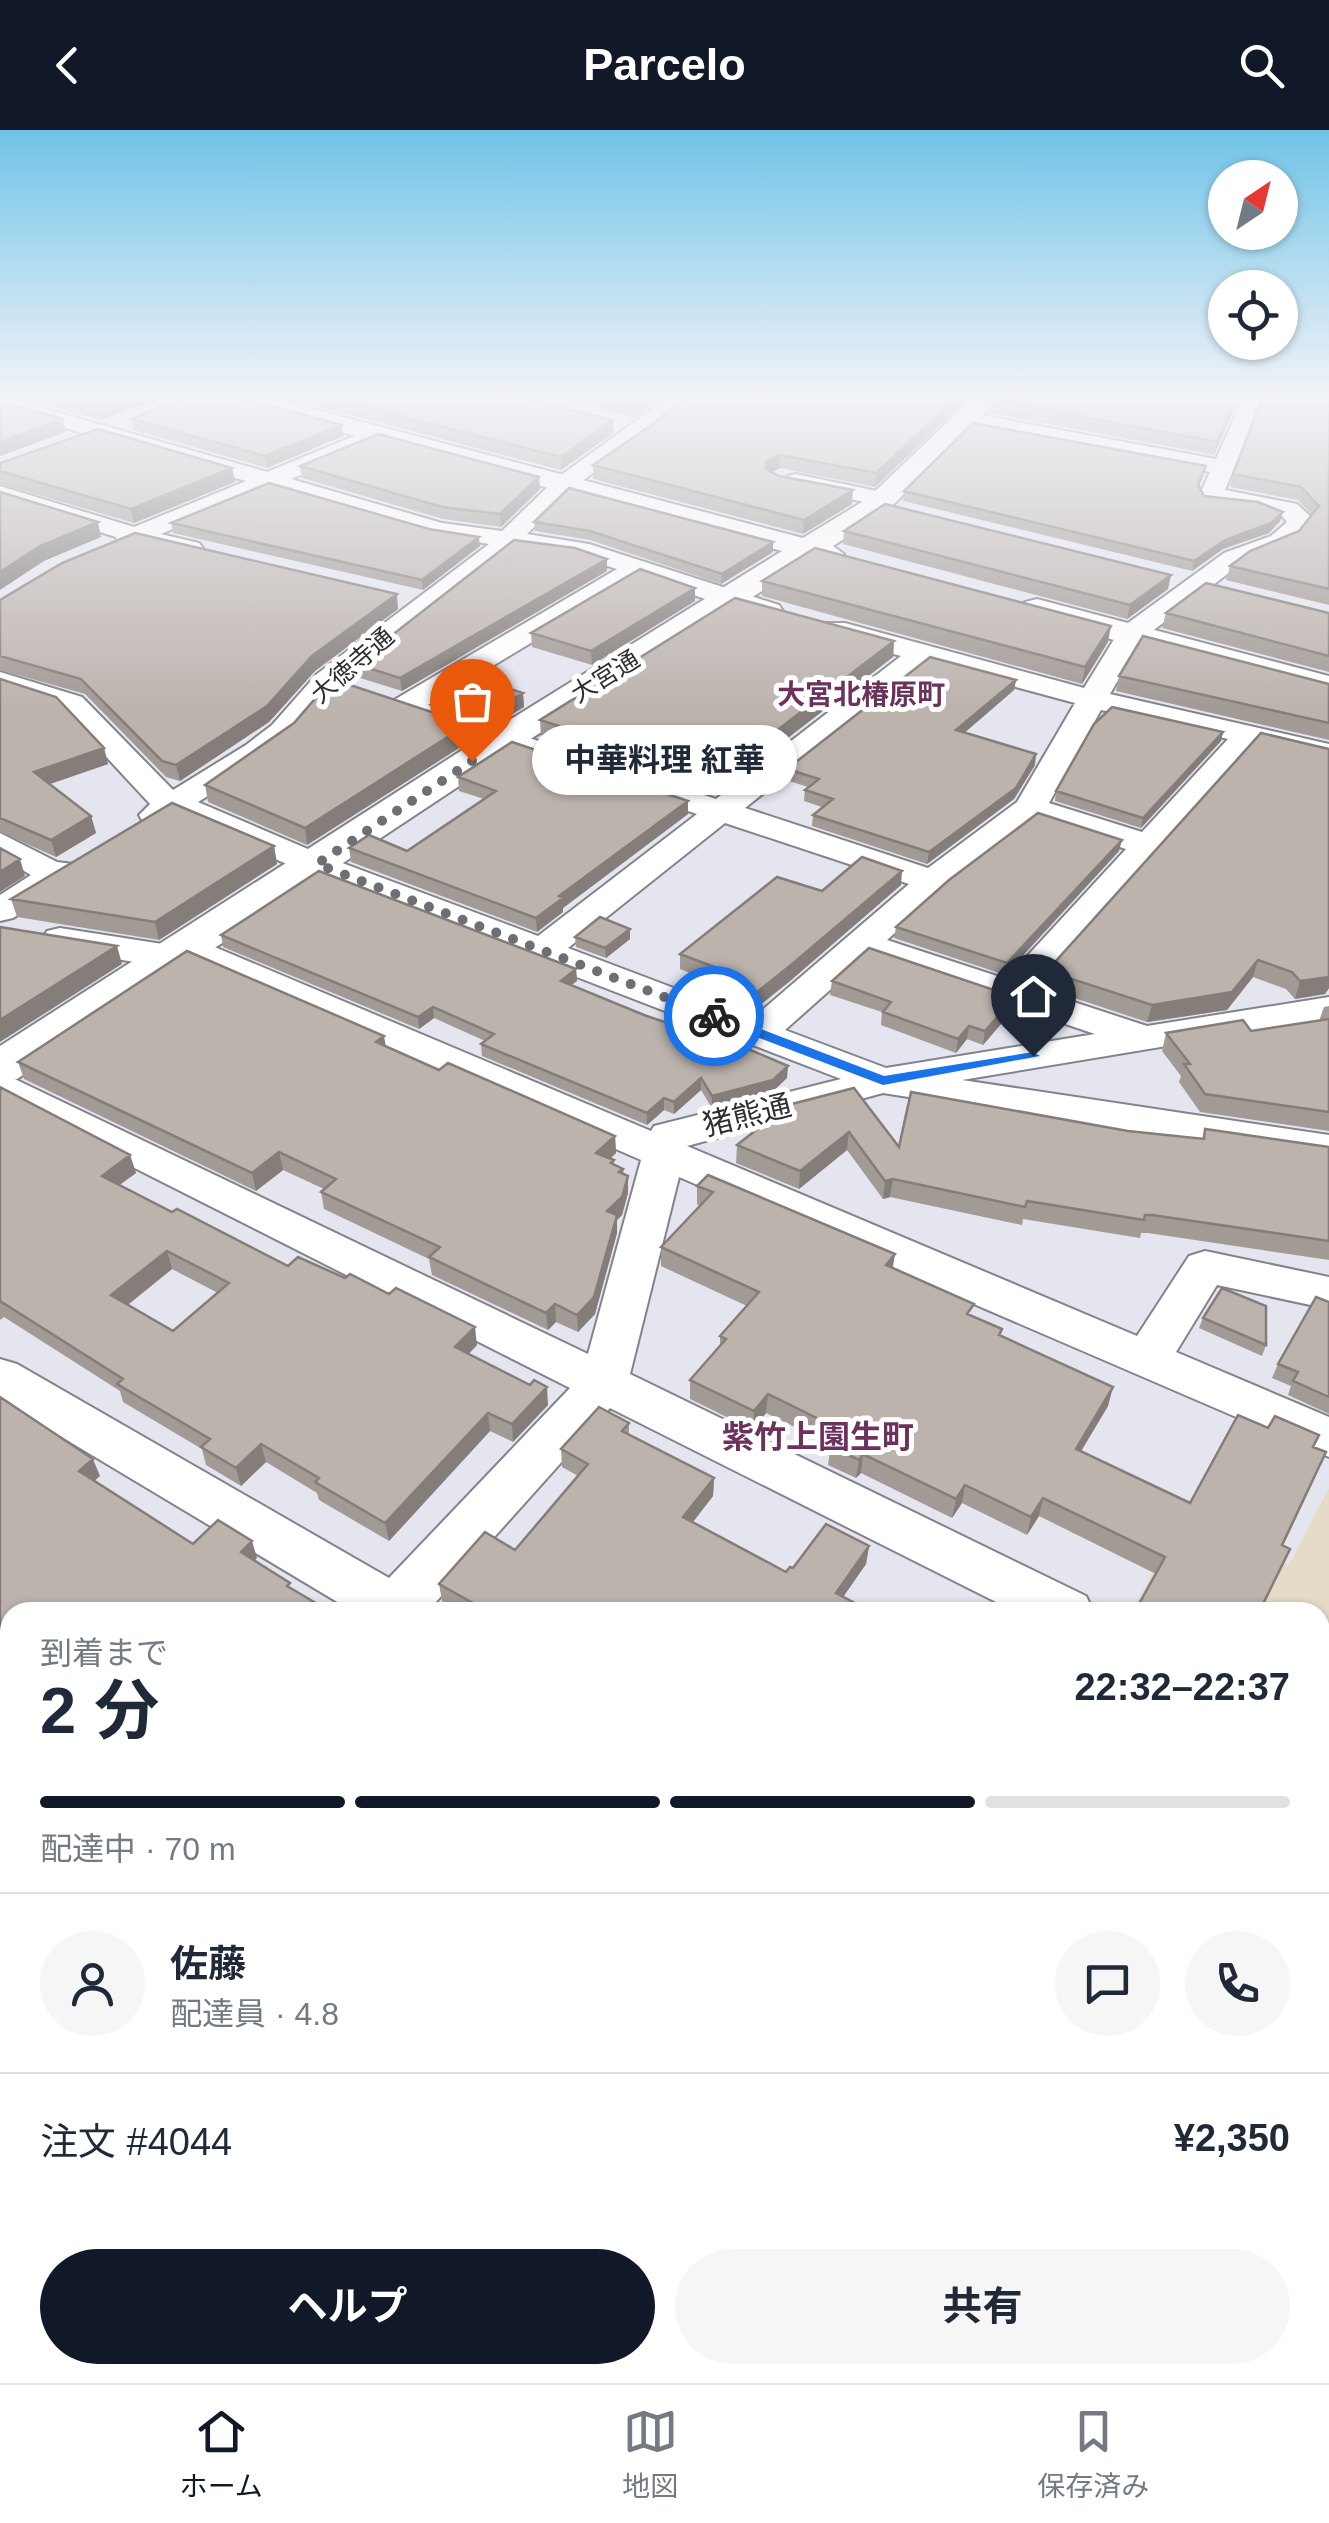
<!DOCTYPE html>
<html lang="ja">
<meta charset="utf-8">
<style>
:root{--surface:#fff;--page:#f6f6f7;--text:#1f2937;--muted:#747a83;--line:#e0e1e3;--accent:#111827}
body{margin:0;font-family:Arial,"Noto Sans JP",sans-serif;background:var(--page);color:var(--text);height:100vh;display:flex;flex-direction:column;font-size:38px;white-space:nowrap}
*{box-sizing:border-box;margin:0}
p{font-size:32px;color:var(--muted)}
.icon{flex:none;width:55px;height:55px;fill:none;stroke:currentColor;stroke-width:2;stroke-linecap:round;stroke-linejoin:round}
.map{position:relative;flex:1;overflow:hidden}
.side{position:absolute;left:0px;top:1472px;width:1330px;height:782px;display:flex;flex-direction:column;background:var(--surface);border-radius:30px 30px 0 0;box-shadow:0 2px 8px #0004}
.side>*{flex:none}
.needle{width:65px;rotate:35deg}
.controls{position:absolute;left:1208px;top:30px;display:grid;gap:20px}
.controls a{display:grid;place-items:center;width:90px;height:90px;border-radius:50%;background:var(--surface);box-shadow:0 2px 8px #0004;font-size:50px}
.pin{position:absolute;display:grid;place-items:center;width:85px;height:85px;color:#fff;margin:-102px -42px;border-radius:50% 50% 50% 0;rotate:-45deg;box-shadow:0 0 10px #0007}
.pin .icon{rotate:45deg}
.courier{position:absolute;display:grid;place-items:center;width:100px;height:100px;margin:-50px;border:8px solid #1a73e8;border-radius:50%;background:#fff;color:#222;box-shadow:0 2px 12px #0007}
.bubble{position:absolute;height:70px;border-radius:35px;background:var(--surface);box-shadow:0 2px 8px #0004;font-size:32px;font-weight:700;line-height:70px;text-align:center}
.headline em{font-style:normal;font-weight:700}
.headline div{display:flex;flex-direction:column-reverse}
.headline{display:flex;align-items:center;justify-content:space-between;height:170px;padding:0 40px}
h1{font-size:65px;font-weight:700;line-height:75px}
.bar{display:grid;grid-template-columns:repeat(4,1fr);gap:15px 10px;align-content:center;height:120px;padding:0 40px}
.bar i{height:12px;border-radius:8px;background:var(--line)}
.bar .on{background:var(--accent)}
.bar p{grid-column:span 4}
.line{display:flex;align-items:center;gap:25px;padding:0 40px;border-top:2px solid var(--line)}
.line div{flex:1}
.round{display:grid;place-items:center;flex:none;width:105px;height:105px;border-radius:52px;background:var(--page)}
.primary-button{display:flex;gap:20px;margin-top:auto;padding:20px 40px}
.primary-button a{flex:1;height:115px;border-radius:60px;background:var(--accent);color:#fff;font-size:40px;font-weight:700;line-height:115px;text-align:center}
.primary-button a+a{background:var(--page);color:var(--text)}
header{display:flex;justify-content:space-between;align-items:center;height:130px;padding:0 40px;background:var(--accent);color:#fff;font-size:45px;font-weight:700}
.dock{display:flex;justify-content:space-around;align-items:center;height:140px;border-top:2px solid var(--line);background:var(--surface);font-size:28px;color:var(--muted)}
.dock a{display:grid;justify-items:center;gap:5px}
.dock .on{color:var(--accent)}
.map>svg:first-child{display:block}
.commercial{fill:#e5dbc6}
.green{fill:#8ac590}
.lines{fill:none;stroke-linecap:round;stroke-linejoin:round}
.minor-casing{stroke:#82838c;stroke-width:4}
.tertiary-casing{stroke:#82838c;stroke-width:4}
.primary-casing{stroke:#818720;stroke-width:4}
.minor{fill:#fff;fill-rule:evenodd}
.tertiary{fill:#fff;fill-rule:evenodd}
.primary{fill:#ced473;fill-rule:evenodd}
.wall{fill:#a29a95;fill-rule:evenodd}
.shaded-wall{fill:#847d79}
.building{fill:#bcb3ad;stroke:#847d79;stroke-width:2.5;fill-rule:evenodd}
.route{fill:#1a73e8}
.done{stroke:#6e6f75;stroke-width:10;stroke-dasharray:0 18}
.labels{text-anchor:middle;dominant-baseline:central;stroke-width:10;stroke-linejoin:round;paint-order:stroke}
.far-street-label{font-size:25px;fill:#2f2f33;stroke:#fff}
.far-neighbourhood-label{font-size:28px;font-weight:bold;fill:#6b325d;stroke:#fff}
.street-label{font-size:30px;fill:#2f2f33;stroke:#fff}
.neighbourhood-label{font-size:32px;font-weight:bold;fill:#6b325d;stroke:#fff}
</style>
<header><svg class="icon" aria-label="back" viewBox="0 0 24 24"><path d="M15 5l-7 7 7 7"/></svg>Parcelo<svg class="icon" aria-label="search" viewBox="0 0 24 24"><circle cx="10" cy="10" r="6"/><path d="M15 15l6 6"/></svg></header>
<div class="map">
<svg width="1329" height="2253" viewBox="0 0 1329 2253">
<rect width="100%" height="100%" fill="#e4e5ef"/>
<!-- commercial -->
<path class="commercial" d="M1329 1358V1597L1320 1593V1482H1131L1184 1386 1289 1435Z"/>
<!-- green -->
<path class="green" d="M10 2245H650L645 2253H4Z"/>
<g class="lines">
<!-- minor casing -->
<g class="minor-casing">
<path id="minor" d="M673 264H697L573 358 527 404 589 414 779 475 783 481 779 487H759L640 447 428 575 716 669 901 526 825 505 821 499 825 493H845L1084 558 1121 498 1224 423 1271 406 1287 392C1272 371 1227 377 1203 371L1199 366 1210 342 956 294 953 289 964 282 1216 329 1245 264H1265L1225 360 1297 374 1312 388 1307 400 1289 416 1242 433 1142 509 1110 564 1329 614V632L1255 615 1037 860 1147 896 1329 867V889L962 950 1329 1005V1033L883 963 687 1016 1137 1206 1189 1126 1205 1121 1329 1147V1179L1217 1155 1176 1222 1329 1287V1327L679 1047 630 1244 1086 1466 1094 1482H1016L610 1278 427 1482H354L0 1270V1229L17 1234 389 1448 570 1258 0 970V942L588 1224 641 1030 187 832 172 838 60 820 47 817 42 809 47 801 60 798 169 815 185 807 198 810 651 1001 654 996 841 949 305 742 176 686 155 695 143 692 139 685 150 674 62 579 0 560V542L82 567 173 660 246 615 272 595 317 544 489 414 431 405 270 358 161 404 199 413 203 418 199 423 190 426 138 413 118 414 116 407 0 371V356L134 397 246 351 0 279V266L267 342 371 299H387L390 304 387 309 291 349 442 393 502 401 557 348ZM514 418 576 426 617 439 394 570 390 576 398 584 697 684 538 806 329 728 198 672 268 629 294 607 337 556ZM927 533 1075 573 1017 672 928 738 745 678ZM1101 580 1228 609 1142 702 1049 673ZM1035 690 1126 719 1006 849 887 810 945 758ZM725 693 909 754 753 888 568 818ZM867 827 1095 904 886 938 785 900Z
M796 344 891 364 895 369 883 376 788 356 784 351 788 346Z
M0 703 57 732 73 734 78 741 73 748 13 788 0 791V765L31 745 0 727Z
M1320 1582 1329 1585V1638L1320 1635Z
M0 1700 10 1704V1767L0 1763Z
M10 1861V1933L0 1937V1865Z"/>
</g>
<!-- tertiary casing -->
<g class="tertiary-casing">
<path id="tertiary" d="M215 264H256L803 408 867 369 977 264H1004L887 381 833 416 844 424 839 431 828 433 812 429 518 617 17 949 0 953V916L492 601 782 421 219 269Z
M1037 469 1329 546V568L1025 486 1020 479 1025 472Z"/>
</g>
<!-- primary casing -->
<g class="primary-casing">
<path id="primary" d="M1329 1745V1841L1320 1844V1749Z
M1329 1998V2107L1320 2110V2002Z
M1102 2245H1194L1192 2253H1098Z
M1211 2245H1303L1301 2253H1207Z"/>
</g>
<!-- minor -->
<use href="#minor" class="minor"/>
<!-- tertiary -->
<use href="#tertiary" class="tertiary"/>
<!-- primary -->
<use href="#primary" class="primary"/>
</g>
<!-- wall -->
<path class="wall" d="M5 264H173L100 290Z
M269 264H506L613 303 561 340Z
M536 264H667L635 287Z
M688 264H973L875 357 780 338 772 342 852 374 803 404 593 349V335L653 294Z
M999 264H1241L1214 325 990 283 992 270Z
M1329 264V475L1226 450 1230 436 1299 401 1312 385 1298 370 1230 357 1233 344Z
M131 289 342 295 343 306 267 338 134 300Z
M0 333 232 338 235 352 134 393 0 354Z
M300 336 539 347 540 359 501 397 443 389 302 348Z
M1206 336 1199 357 1204 366 1283 382 1280 391 1269 403 1223 419 1192 441 903 371 904 361Z
M534 392 773 422 721 454 590 410 535 401Z
M171 393 480 416 423 460 173 403Z
M844 401 1168 459 1127 489 843 414Z
M607 441 402 561 357 547 355 534Z
M762 451 1108 512 1082 554 762 466Z
M695 458V471L592 535 532 517 531 503Z
M0 470 398 479 315 541 269 592 180 651 166 647 85 564 0 540Z
M1166 483H1329V542L1162 498Z
M894 511 893 527 715 664 541 607 540 590Z
M1119 546 1329 554V610L1116 561Z
M0 549 104 618 108 634 50 654 91 686 96 703 56 727 0 702Z
M1016 550 1014 560 965 602 1035 635 1014 669 927 734 812 696 813 685 822 677 804 671 805 660 808 657 786 650 787 639Z
M437 559 523 563 524 577 498 593 438 573Z
M1223 602 1221 611 1141 698 1055 671 1056 661Z
M470 611 307 715 208 672 205 655Z
M1329 619V858L1325 864 1295 869 1286 859 1253 847 1227 880 1147 892 1044 858 1047 841Z
M458 647 688 671V684L563 778V782L537 802 351 732 349 718 407 721 484 669 459 661Z
M274 716 277 734 159 810 17 787 11 769Z
M1119 721 1005 845 894 808 896 797Z
M901 755 790 851 750 883 719 871 720 855 680 839V824L822 761Z
M221 805 576 839 577 851 571 855 644 885 676 896 723 907 787 948 772 962 712 978 701 960 674 984 664 980 647 995 482 926 481 914 485 911 434 888 419 899 223 817Z
M575 807 630 809 606 828 576 817Z
M832 851 1013 880 983 915 967 909 956 923 881 895 882 882 830 865Z
M1329 876V1001L1200 982 1179 952 1181 946 1162 921 1166 903 1251 901 1319 891 1324 877Z
M386 917 439 940 615 1006 616 1023 610 1029 614 1030V1035L623 1039 628 1063 622 1085 617 1090V1103L595 1184 578 1202 556 1192 548 1200 432 1145 429 1129 324 1079 321 1062 324 1059 283 1040 256 1061 24 949 18 932Z
M0 957 130 1025 136 1043 119 1055 172 1082 288 1136 477 1215 469 1224 548 1275 513 1312 490 1301 389 1411 319 1370 317 1363 266 1332 241 1356 206 1335 202 1319 123 1272 120 1261 4 1187 0 1190ZM172 1139 218 1163 173 1201 128 1175Z
M788 975 899 1017 1128 1001 1202 1009 1205 999 1329 1017V1130L1148 1103H1141L1140 1108 1023 1089 1022 1095 890 1067 883 1069 847 1020 799 1059 736 1033 737 1015Z
M697 1056 893 1138 972 1186 1002 1199 1001 1206 1108 1276 1081 1321 1190 1373 1314 1317 1318 1341 1283 1416 1282 1437 1260 1482H1136L1156 1444 1039 1386 1027 1405 962 1373 952 1388 861 1343 856 1348 828 1335 831 1315 766 1283 753 1300 690 1269V1250L720 1217V1206L747 1176 661 1136V1117L700 1076 697 1074Z
M1329 1172V1284L1288 1265 1291 1256 1272 1248 1278 1234Z
M1203 1188 1266 1215 1262 1226 1199 1198Z
M0 1267 100 1346 94 1351 193 1414 257 1428 10 1482V1659L0 1647Z
M629 1293V1305L714 1348 713 1366 692 1393 786 1442 793 1438 869 1416 866 1434 843 1467 872 1482H461L442 1471 439 1454 515 1420 578 1346 562 1337 561 1319Z"/>
<!-- shaded-wall -->
<path class="shaded-wall" d="M135 264H173L100 290 97 277Z
M650 264H667L635 287V274Z
M961 264H973L875 357 876 343Z
M1238 264H1241L1214 325 1217 312Z
M63 289 66 302 0 326V312Z
M613 290V303L561 340V327Z
M342 295 343 306 267 338 265 326Z
M780 325V338L765 346 766 332Z
M232 338 235 352 134 393 131 379Z
M539 347 540 359 501 397 500 384Z
M853 360 852 374 803 404 804 390Z
M1283 382 1280 391 1269 403 1223 419 1192 441 1194 431 1225 410Z
M98 392 101 407 44 431 0 460V442L40 416Z
M479 407 480 416 423 460 422 450Z
M773 412V422L721 454 722 444Z
M607 429V441L402 561 400 548Z
M1171 445 1168 459 1127 489 1130 475Z
M695 458V471L592 535 591 521Z
M397 464 398 479 315 541 269 592 180 651 176 635 312 526Z
M1111 496 1108 512 1082 554 1085 537Z
M894 511 893 527 715 664 716 647Z
M1016 550 1014 560 955 611 956 600Z
M523 563 524 577 498 593 497 578Z
M468 594 470 611 307 715 305 698Z
M1223 602 1221 611 1141 698 1143 688Z
M104 618 108 634 38 658 34 642Z
M1036 624 1035 635 1014 669 927 734 929 722Z
M688 671V684L563 778V782L537 802 536 788 559 766Z
M91 686 96 703 56 727 51 710Z
M1122 710 1119 721 1005 845 1007 833Z
M274 716 277 734 159 810 155 792Z
M20 729 25 746 0 762V742Z
M902 741 901 755 790 851 750 883 751 867Z
M630 799V809L606 828 605 818Z
M117 816 122 834 0 912V890Z
M1258 830 1253 847 1227 880 1147 892 1152 875Z
M576 839 577 851 562 862 561 851Z
M1329 847V858L1325 864 1295 869 1300 851Z
M1015 867 1013 880 983 915 985 901Z
M433 877 434 888 419 899 418 887Z
M723 895V907L713 916V904Z
M969 896 967 909 956 923 958 909Z
M384 906 387 923 376 912Z
M788 936 787 948 772 962 712 978V966Z
M701 948V960L674 984V972Z
M664 968V980L647 995V983Z
M849 1002 847 1020 799 1059 800 1041Z
M615 1006 616 1023 597 1040 596 1023Z
M279 1022 283 1040 256 1061 252 1043Z
M130 1025 136 1043 107 1064 102 1046Z
M628 1046V1063L622 1085 617 1090V1103L595 1184 578 1202 577 1185 607 1081Z
M893 1049 890 1067 883 1069 885 1051Z
M167 1121 172 1139 117 1183 111 1165Z
M895 1124 892 1143 886 1135Z
M555 1174 556 1192 548 1200 546 1183Z
M475 1197 477 1215 457 1235 455 1217Z
M547 1257 548 1275 513 1312 512 1294Z
M1113 1257 1108 1276 1071 1338 1076 1319Z
M768 1264 766 1283 753 1300 754 1281Z
M488 1283 490 1301 389 1411 385 1393Z
M261 1314 266 1332 241 1356 236 1338Z
M863 1324 861 1343 856 1348 859 1330Z
M93 1329 100 1346 85 1359 79 1341Z
M714 1348 713 1366 683 1405V1387Z
M965 1355 962 1373 952 1388 956 1369Z
M1043 1368 1039 1386 1027 1405 1031 1387Z
M252 1411 257 1428 246 1440 241 1422Z
M869 1416 866 1434 834 1480 836 1463Z
M10 2179V2222L0 2234V2191Z"/>
<!-- building -->
<path class="building" d="M48 264H135L97 277Z
M194 264H224L342 295 265 326 131 289Z
M315 264H506L613 290 561 327Z
M589 264H650L635 274Z
M688 264H961L876 343 780 325 766 332V339L779 346 853 360 804 390 593 335 653 294Z
M999 264H1238L1217 312 992 270Z
M1264 264H1329V459L1230 436 1250 421 1299 401 1319 376 1301 357 1233 344Z
M0 271 63 289 0 312Z
M973 293 1206 336 1198 355 1204 366 1258 372 1283 382 1271 393 1225 410 1194 431 904 361Z
M98 299 232 338 131 379 0 341V333Z
M378 304 539 347 500 384 442 377 300 336Z
M269 353 429 399 479 407 422 450 171 393Z
M569 358 773 412 722 444 590 401 534 392Z
M0 362 98 392 40 416 0 442Z
M885 374 1171 445 1130 475 844 401Z
M135 403 397 464 312 526 267 576 176 635 162 631 81 549 0 526V470L62 433Z
M514 410 575 418 607 429 400 548 355 534Z
M815 418 1111 496 1085 537 762 451Z
M640 439 695 458 591 521 531 503Z
M1206 453 1329 483V526L1166 483Z
M735 468 894 511 716 647 540 590Z
M1143 506 1329 554V593L1119 546Z
M930 527 1016 550 956 600 1036 624 1016 658 929 722 813 685 833 669 805 660 819 649 787 639Z
M463 544 523 563 497 578 437 559Z
M0 549 56 567 104 618 34 642 91 686 51 710 0 688Z
M332 549 468 594 305 698 205 655 294 593Z
M1112 577 1223 602 1143 688 1056 661 1094 594Z
M1261 603 1329 619V847L1300 851 1292 842 1258 830 1232 862 1152 875 1047 841Z
M512 612 688 671 559 766 563 768 536 788 349 718 369 705 407 721 496 661 458 647Z
M172 673 274 716 155 792 11 769Z
M1038 683 1122 710 1007 833 896 797 949 750Z
M0 718 20 729 0 742Z
M862 727 902 741 791 835 751 867 719 856 733 844 680 824 777 747 822 761Z
M319 741 576 839 561 851 644 885 676 896 691 883 723 895 713 904 788 936 773 950 712 966 701 948 674 972 664 968 647 983 481 914 494 904 433 877 418 887 221 805Z
M600 787 630 799 605 818 575 807Z
M0 797 117 816 0 890Z
M869 818 1015 867 985 901 969 896 958 909 883 882 891 872 832 851Z
M187 821 384 906 376 912 439 940 448 933 615 1006 596 1023 614 1030 611 1033 623 1039 619 1042 628 1046 622 1067 607 1081 617 1085 594 1167 577 1185 555 1174 546 1183 429 1127 440 1117 321 1062 336 1049 279 1022 252 1043 18 932Z
M1329 889V982L1205 964 1184 934H1190L1166 903 1243 890 1251 901Z
M0 957 130 1025 102 1046 172 1082 177 1079 288 1136 298 1127 345 1148 350 1144 389 1164 396 1158 475 1197 455 1217 530 1255 534 1250 547 1257 512 1294 488 1283 385 1393 315 1352 319 1348 261 1314 236 1338 201 1317 210 1309 117 1254 123 1249 0 1171ZM167 1121 229 1153 173 1201 111 1165Z
M854 958 899 1017 911 962 1128 1001 1204 1009 1205 999 1329 1017V1111L1152 1085H1145L1144 1090 1027 1071 1025 1077 893 1049 885 1051 849 1002 800 1041 737 1015 788 975Z
M708 1045 895 1124 886 1135 974 1174 967 1184 1002 1199 999 1205 1113 1257 1076 1319 1190 1373 1238 1285 1268 1298 1275 1286 1319 1305 1313 1317 1326 1322 1282 1415 1290 1419 1259 1482H1156L1139 1474 1165 1427 1043 1368 1031 1387 965 1355 956 1369 863 1324 859 1330 830 1316 841 1300 768 1264 754 1281 690 1250 726 1209 720 1206 759 1162 661 1117 713 1062 697 1056Z
M1222 1158 1266 1176V1215L1203 1188Z
M1316 1167 1329 1172V1267L1293 1251 1298 1242 1278 1234Z
M0 1267 93 1329 79 1341 193 1414 218 1390 252 1411 241 1422 290 1453 287 1456 331 1482H10V1649L0 1641Z
M599 1277 629 1293 622 1301 714 1348 683 1387 786 1442 790 1437 793 1438 826 1394 869 1416 836 1463 872 1482H612L605 1479 602 1482H489L439 1454 485 1402 515 1420 588 1334 561 1319Z
M0 2143 10 2152V2179L0 2191Z
M757 2245H1067L1064 2253H753Z"/>
<!-- sky -->
<linearGradient id="sky" x2="0" y2="1"><stop stop-color="#6fc3e7"/><stop offset="0.46" stop-color="#f3f3f8"/><stop offset="1" stop-color="#f3f3f8" stop-opacity="0"/></linearGradient>
<rect width="1329" height="579" fill="url(#sky)"/>
<!-- route -->
<path class="route" d="M709 883H719L884 946 1033 922 1040 926 883 955 709 889Z"/>
<g class="lines">
<!-- done -->
<path class="done" d="M472 631 317 734 714 886"/>
</g>
<g class="labels">
<!-- far-street labels -->
<g class="far-street-label">
<text transform="translate(352 535) rotate(-41)">大徳寺通</text>
<text transform="translate(605 546) rotate(-32)">大宮通</text>
</g>
<!-- far-neighbourhood labels -->
<g class="far-neighbourhood-label">
<text x="861" y="564">大宮北椿原町</text>
</g>
<!-- street labels -->
<g class="street-label">
<text transform="translate(747 985) rotate(-14)">猪熊通</text>
</g>
<!-- neighbourhood labels -->
<g class="neighbourhood-label">
<text x="818" y="1307">紫竹上園生町</text>
</g>
</g>
</svg>
<div class="controls">
<a><svg class="needle" viewBox="-14 -14 28 28"><path d="M0-13l5 13h-10z" fill="#e53935"/><path d="M0 13l5-13h-10z" fill="#747a83"/></svg></a>
<a><svg class="icon" aria-label="locate" viewBox="0 0 24 24"><circle cx="12" cy="12" r="6"/><path d="M12 2v4M12 18v4M2 12h4M18 12h4"/></svg></a>
</div>
<div class="pin" style="left:472px;top:631px;background:#ea580c"><svg class="icon" aria-label="bag" viewBox="0 0 24 24"><path d="M5 8h14l-1 12H6zM9 8a3 3 0 0 1 6 0"/></svg></div>
<div class="pin" style="left:1033px;top:926px;background:#1f2937"><svg class="icon" aria-label="home" viewBox="0 0 24 24"><path d="M3 11l9-7 9 7M6 9v11h12V9"/></svg></div>
<div class="courier" style="left:714px;top:886px"><svg class="icon" aria-label="bike" viewBox="0 0 24 24"><circle cx="6" cy="16" r="4"/><circle cx="18" cy="16" r="4"/><path d="M6 16l4-8h5l3 8M10 8l3 8H6M13 5h3"/></svg></div>
<div class="bubble" style="left:532px;top:595px;width:265px">中華料理 紅華</div>
<section class="side">
<div class="headline"><div><h1>2 分</h1><p>到着まで</p></div><em>22:32–22:37</em></div>
<div class="bar"><i class="on"></i><i class="on"></i><i class="on"></i><i></i><p>配達中 · 70 m</p></div>
<div class="line" style="height:180px"><a class="round"><svg class="icon" aria-label="person" viewBox="0 0 24 24"><circle cx="12" cy="8" r="4"/><path d="M4 21q1-7 8-7t8 7"/></svg></a><div><b>佐藤</b><p>配達員 · 4.8</p></div><a class="round"><svg class="icon" aria-label="chat" viewBox="0 0 24 24"><path d="M4 5h16v11H9l-5 4z"/></svg></a><a class="round"><svg class="icon" aria-label="phone" viewBox="0 0 24 24"><path d="M5 4h4l2 5-3 2q2 4 5 5l2-3 5 2v4C11 20 4 13 5 4z"/></svg></a></div>
<div class="line" style="height:130px"><div>注文 #4044</div><b>¥2,350</b></div>
<div class="primary-button"><a>ヘルプ</a><a>共有</a></div>
</section>
</div>
<nav class="dock">
<a class="on"><svg class="icon" aria-label="home" viewBox="0 0 24 24"><path d="M3 11l9-7 9 7M6 9v11h12V9"/></svg>ホーム</a>
<a><svg class="icon" aria-label="map" viewBox="0 0 24 24"><path d="M3 6l6-2 6 2 6-2v14l-6 2-6-2-6 2zM9 4v14M15 6v14"/></svg>地図</a>
<a><svg class="icon" aria-label="saved" viewBox="0 0 24 24"><path d="M7 4h10v16l-5-4-5 4z"/></svg>保存済み</a>
</nav>
